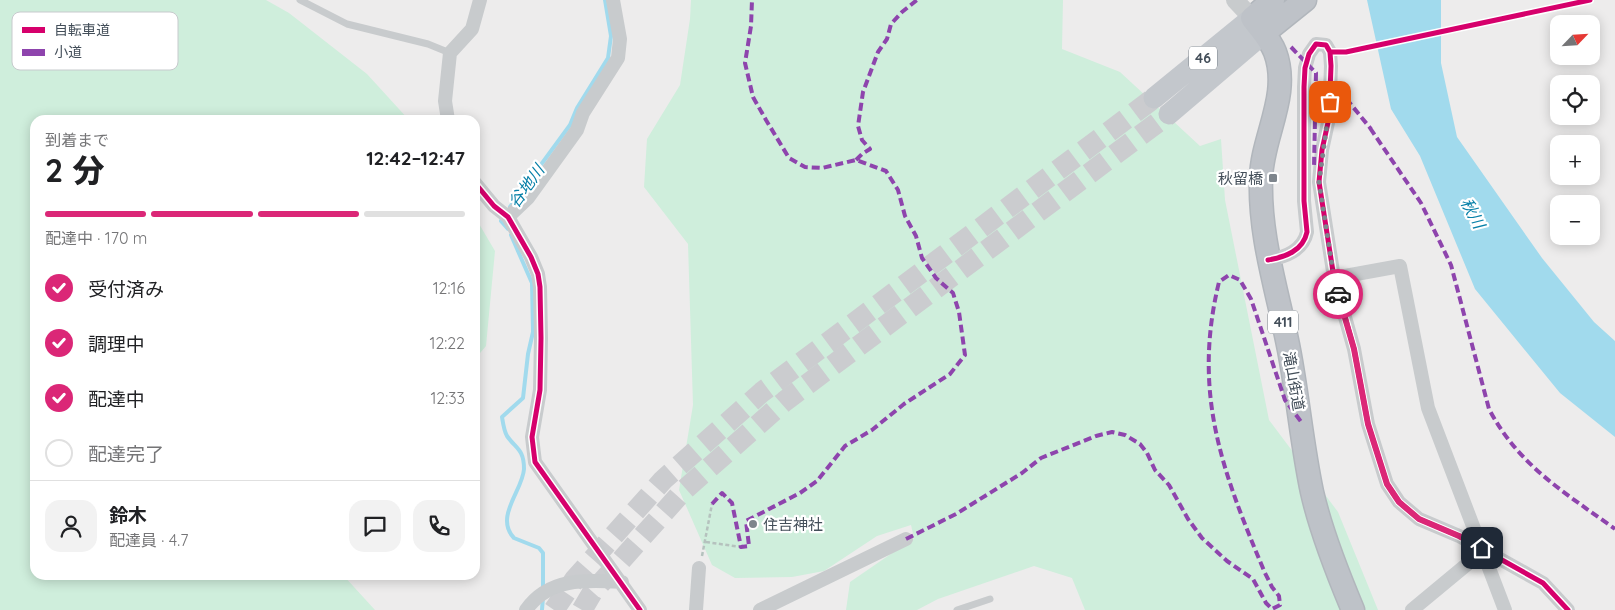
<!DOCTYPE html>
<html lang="ja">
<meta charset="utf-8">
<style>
:root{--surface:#fff;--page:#f2f2f2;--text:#202124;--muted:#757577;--line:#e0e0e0;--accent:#db2777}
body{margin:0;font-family:Quicksand,"Noto Sans JP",sans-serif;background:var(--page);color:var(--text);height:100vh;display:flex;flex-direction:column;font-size:19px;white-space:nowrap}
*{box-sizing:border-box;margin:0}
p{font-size:16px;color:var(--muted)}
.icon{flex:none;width:28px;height:28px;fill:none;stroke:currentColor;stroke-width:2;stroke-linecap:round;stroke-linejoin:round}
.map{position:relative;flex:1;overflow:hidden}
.details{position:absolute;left:30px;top:115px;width:450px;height:465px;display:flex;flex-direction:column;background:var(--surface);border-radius:15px;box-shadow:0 2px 12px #0003}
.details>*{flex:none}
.needle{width:32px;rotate:65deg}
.tools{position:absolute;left:1550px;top:15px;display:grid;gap:10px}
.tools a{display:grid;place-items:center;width:50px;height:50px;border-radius:10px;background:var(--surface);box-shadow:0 2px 12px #0003;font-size:25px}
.pin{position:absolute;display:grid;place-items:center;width:42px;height:42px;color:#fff;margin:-21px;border-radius:10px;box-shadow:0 2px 8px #0006}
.courier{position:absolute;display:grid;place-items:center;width:50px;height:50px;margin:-25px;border:4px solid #db2777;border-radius:50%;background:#fff;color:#222;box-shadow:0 1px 6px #0007}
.summary em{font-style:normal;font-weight:800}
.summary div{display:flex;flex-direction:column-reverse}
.summary{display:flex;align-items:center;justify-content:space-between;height:85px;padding:0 15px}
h1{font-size:32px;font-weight:800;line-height:38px}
.bar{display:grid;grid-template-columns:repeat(4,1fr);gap:8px 5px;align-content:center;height:60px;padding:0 15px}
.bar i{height:6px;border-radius:4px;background:var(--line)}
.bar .on{background:var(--accent)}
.bar p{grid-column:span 4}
.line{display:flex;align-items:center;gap:12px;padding:0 15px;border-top:1px solid var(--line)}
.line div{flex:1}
.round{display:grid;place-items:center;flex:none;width:52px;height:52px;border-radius:15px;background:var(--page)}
ol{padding:0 15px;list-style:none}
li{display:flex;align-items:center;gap:15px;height:55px}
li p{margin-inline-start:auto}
li .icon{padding:5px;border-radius:50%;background:var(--accent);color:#fff;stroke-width:4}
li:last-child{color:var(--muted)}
li i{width:28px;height:28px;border:2px solid var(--line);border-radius:50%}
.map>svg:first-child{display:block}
.green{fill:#cfeedc}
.water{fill:#a1daed}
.pier{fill:#edecec}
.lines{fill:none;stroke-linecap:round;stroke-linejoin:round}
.stream{stroke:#a1daed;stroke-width:4}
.primary-tunnel{stroke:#cbcccf;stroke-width:21;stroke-dasharray:21 11;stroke-linecap:butt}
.trunk-casing{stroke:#b1b6bc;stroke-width:25}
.path{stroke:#b5c2be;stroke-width:2.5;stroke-dasharray:4 2.5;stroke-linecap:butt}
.service{stroke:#c8cbcd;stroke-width:7}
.minor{stroke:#c8cbcd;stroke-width:14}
.tertiary{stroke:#c8cbcd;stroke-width:18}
.primary{stroke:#c3c7cc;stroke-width:21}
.trunk{stroke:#bec2c8;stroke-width:22}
.quiet{stroke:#8e44ad;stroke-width:4;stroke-dasharray:8 4;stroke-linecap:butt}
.cycleway-casing{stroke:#fff;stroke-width:8}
.cycleway{stroke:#d6006c;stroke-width:5}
.done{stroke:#7e858c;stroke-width:5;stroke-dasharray:0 9}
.route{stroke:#db2777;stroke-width:6}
.poi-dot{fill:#7e858c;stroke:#fff;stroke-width:2}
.labels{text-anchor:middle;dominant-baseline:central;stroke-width:4.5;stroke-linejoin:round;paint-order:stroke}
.shield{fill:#fff;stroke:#7b838b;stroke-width:1}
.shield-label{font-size:14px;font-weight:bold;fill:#434e59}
.poi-label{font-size:15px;fill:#434e59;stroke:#fff;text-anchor:end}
.street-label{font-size:15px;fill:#434e59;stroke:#fff}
.water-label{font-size:16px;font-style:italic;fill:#0780a8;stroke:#fff}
.key{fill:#fff;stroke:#c7cacd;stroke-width:1}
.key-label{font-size:14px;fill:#434e59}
</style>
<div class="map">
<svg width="1615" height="610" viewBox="0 0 1615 610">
<rect width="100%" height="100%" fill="#edecec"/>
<!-- green -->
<path class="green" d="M0 0H266L289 13 367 74 409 120H35V575H343L375 610H0Z
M691 0H1063L1062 49 1120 72 1200 146 1221 139 1225 200 1269 420 1338 512 1378 610H1085L1072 578 1034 566 938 599 917 610H846L850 582 914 538 911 525 877 536 824 571 792 577 735 578 712 565 679 490 693 405 688 244 644 187 647 139 680 85 690 19Z
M475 217 495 251 486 346 475 359Z"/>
<!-- water -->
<path class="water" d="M1367 0H1441V63L1457 137 1542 258 1594 322 1615 341V437L1560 393 1475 289 1420 156 1391 109Z"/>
<!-- pier -->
<path class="pier" d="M1443 28V34L1375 48 1374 43Z"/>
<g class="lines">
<!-- stream -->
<path class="stream" d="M510 207 570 125 577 108 608 58 611 36 605 0
M503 217 501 221 508 229
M511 235 532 283 533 332 528 354 523 398 502 417C503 423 504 431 507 436 516 449 524 449 524 469 523 490 494 517 514 538L539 548 543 553V590
M542 610 543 597"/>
<!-- primary-tunnel -->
<path class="primary-tunnel" d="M554 610 575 579 663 480 762 392 1154 98
M582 610 592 593 683 491 785 401 1169 114"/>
<!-- trunk casing -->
<g class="trunk-casing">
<path id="trunk" d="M1273 0 1252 18C1260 29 1270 39 1275 52 1291 95 1262 136 1261 178 1259 238 1278 292 1289 350 1298 397 1302 445 1312 492 1321 532 1337 572 1353 610
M1264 33 1305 0"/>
</g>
<!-- path -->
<path class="path" d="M706 542 741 547
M702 556 712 504"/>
<!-- service -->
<path class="service" d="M300 0 347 24 428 44 450 53
M957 610 990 599"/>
<!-- minor -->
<path class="minor" d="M448 120 445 101 450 53 472 29 480 0
M475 183 494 206 508 217 531 257 538 274 540 287 541 338 540 390 532 437 535 462 640 610
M508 217 528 198 577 130 583 113 618 58 620 39 613 0
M1268 260C1285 257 1303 251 1307 232L1304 201V87L1305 68 1309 54 1316 44 1326 45 1330 52 1331 66 1329 118 1322 150 1319 182 1334 278 1354 349 1368 424 1387 484 1399 502 1419 519 1459 536 1543 583 1568 610
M1334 278 1400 266 1428 408 1505 610
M526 610C549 577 587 580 622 582
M696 610 699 568
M760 610 906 539
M1412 610 1477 556 1482 548"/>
<!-- tertiary -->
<path class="tertiary" d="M1235 0 1252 18"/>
<!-- primary -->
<path class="primary" d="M1154 98 1252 18
M1169 114 1264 33"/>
<!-- trunk -->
<use href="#trunk" class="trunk"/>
<!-- quiet -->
<path class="quiet" d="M1291 47 1316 73 1314 167
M1331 80 1371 129
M1337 116 1345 96
M1370 128 1421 203 1451 265 1489 409C1519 466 1564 492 1615 529
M856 160 862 154 870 149 862 140 858 126 863 92 878 52 887 39 891 24 902 12 917 0
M712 504 722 493 732 503 741 547 749 546 746 521 800 493 817 481 845 446 872 430 904 404 950 374 965 355 959 312 953 293 936 278 922 258 916 236 905 216 898 190 886 171 856 160 822 168 805 167 789 158 766 120 753 97 745 63 751 26 752 0
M906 539 956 514 1022 473 1041 458 1096 436 1112 432 1125 435 1140 444 1147 453 1155 470 1169 485 1188 519 1202 538 1227 561 1253 579 1266 603 1272 609 1280 605 1279 596 1272 587 1265 573C1222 471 1192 393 1219 282L1229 275 1240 280 1251 299 1285 400 1302 423"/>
<!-- cycleway casing -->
<g class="cycleway-casing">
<path id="cycleway" d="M1330 52H1346L1590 0
M475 183 494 206 508 217 531 257 538 274 540 287 541 338 540 390 532 437 535 462 640 610
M1268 260C1285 257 1303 251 1307 232L1304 201V87L1305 68 1309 54 1316 44 1326 45 1330 52 1331 66 1329 118 1322 150 1319 182 1334 278 1354 349 1368 424 1387 484 1399 502 1419 519 1459 536 1543 583 1568 610"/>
</g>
<!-- cycleway -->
<use href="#cycleway" class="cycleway"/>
</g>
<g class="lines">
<!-- done -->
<path class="done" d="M1330 102 1319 182 1334 278 1338 294"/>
<!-- route -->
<path class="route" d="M1338 294 1354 349 1368 424 1387 484 1399 502 1419 519 1459 536 1482 548"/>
</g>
<!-- markers -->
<g class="poi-dot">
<rect x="1268" y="173" width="10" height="10" rx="2.5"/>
<circle cx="753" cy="524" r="5"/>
</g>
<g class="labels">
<!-- shield labels -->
<g class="shield">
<rect x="1189" y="46.5" width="28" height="23" rx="4"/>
<rect x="1268" y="310.5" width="30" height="23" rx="4"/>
</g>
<g class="shield-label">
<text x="1203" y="58">46</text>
<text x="1283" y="322">411</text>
</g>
<!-- poi labels -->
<g class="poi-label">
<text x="1263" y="178">秋留橋</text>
<text x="763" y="524" text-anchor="start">住吉神社</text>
</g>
<!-- street labels -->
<g class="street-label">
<text transform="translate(1294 381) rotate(80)">滝山街道</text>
</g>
<!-- water labels -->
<g class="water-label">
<text transform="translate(526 186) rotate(-54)">谷地川</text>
<text transform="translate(1473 213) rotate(62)">秋川</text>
</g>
</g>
<!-- legend -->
<rect x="12" y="12" width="166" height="58" rx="8" class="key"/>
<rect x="22" y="27" width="23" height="6" fill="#d6006c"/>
<rect x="22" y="49" width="23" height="7" fill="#8e44ad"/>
<g class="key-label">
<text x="54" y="35">自転車道</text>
<text x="54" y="57">小道</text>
</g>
</svg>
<div class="tools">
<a><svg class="needle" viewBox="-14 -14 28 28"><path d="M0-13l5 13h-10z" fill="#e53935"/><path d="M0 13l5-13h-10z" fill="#757577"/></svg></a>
<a><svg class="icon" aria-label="locate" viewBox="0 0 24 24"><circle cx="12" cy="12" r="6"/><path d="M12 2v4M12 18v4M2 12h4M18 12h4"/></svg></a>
<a>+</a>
<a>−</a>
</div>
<div class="pin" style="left:1330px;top:102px;background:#ea580c"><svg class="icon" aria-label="bag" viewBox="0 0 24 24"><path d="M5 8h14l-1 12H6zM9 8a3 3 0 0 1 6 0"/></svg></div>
<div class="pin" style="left:1482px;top:548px;background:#1f2937"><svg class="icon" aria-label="home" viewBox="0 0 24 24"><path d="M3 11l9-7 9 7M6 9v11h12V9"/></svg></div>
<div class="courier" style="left:1338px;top:294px"><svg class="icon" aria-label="car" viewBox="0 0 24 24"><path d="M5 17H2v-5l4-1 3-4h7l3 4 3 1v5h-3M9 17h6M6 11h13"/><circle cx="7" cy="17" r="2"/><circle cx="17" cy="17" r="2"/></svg></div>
<section class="details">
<div class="summary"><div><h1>2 分</h1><p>到着まで</p></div><em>12:42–12:47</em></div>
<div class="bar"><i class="on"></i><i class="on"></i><i class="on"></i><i></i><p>配達中 · 170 m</p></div>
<ol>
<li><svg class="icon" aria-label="check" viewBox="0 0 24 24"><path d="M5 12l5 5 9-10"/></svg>受付済み<p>12:16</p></li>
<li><svg class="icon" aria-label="check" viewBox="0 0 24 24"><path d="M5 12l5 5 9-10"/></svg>調理中<p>12:22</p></li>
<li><svg class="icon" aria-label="check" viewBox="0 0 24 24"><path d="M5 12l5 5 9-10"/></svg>配達中<p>12:33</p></li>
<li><i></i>配達完了</li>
</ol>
<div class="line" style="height:90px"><a class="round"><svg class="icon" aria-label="person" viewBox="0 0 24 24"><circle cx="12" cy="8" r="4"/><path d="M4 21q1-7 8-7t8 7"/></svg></a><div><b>鈴木</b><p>配達員 · 4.7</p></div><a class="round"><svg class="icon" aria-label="chat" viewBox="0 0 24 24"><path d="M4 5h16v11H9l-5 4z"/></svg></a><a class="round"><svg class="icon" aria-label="phone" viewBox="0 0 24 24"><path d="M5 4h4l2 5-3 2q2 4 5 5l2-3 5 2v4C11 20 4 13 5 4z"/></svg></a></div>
</section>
</div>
